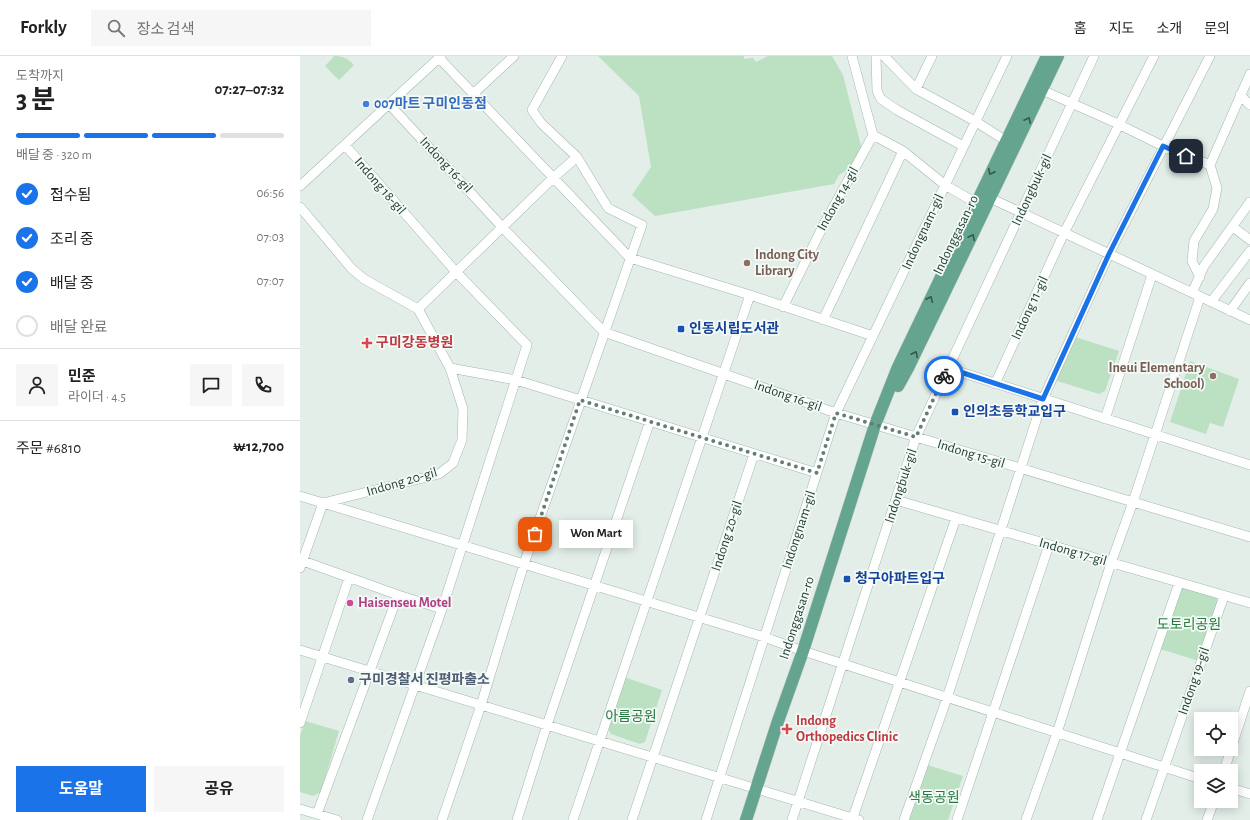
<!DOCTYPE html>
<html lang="ko">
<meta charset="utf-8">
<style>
:root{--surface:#fff;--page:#f6f6f6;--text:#222;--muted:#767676;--line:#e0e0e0;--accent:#1a73e8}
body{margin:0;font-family:"Alegreya Sans","Noto Sans KR",sans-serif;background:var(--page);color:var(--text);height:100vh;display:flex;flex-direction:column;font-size:15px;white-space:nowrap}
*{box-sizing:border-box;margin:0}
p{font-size:13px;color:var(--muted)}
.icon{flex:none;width:22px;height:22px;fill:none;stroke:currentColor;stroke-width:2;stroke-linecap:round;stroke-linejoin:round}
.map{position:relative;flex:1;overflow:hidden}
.details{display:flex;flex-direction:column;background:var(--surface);width:300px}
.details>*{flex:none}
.controls{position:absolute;left:894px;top:656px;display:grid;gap:8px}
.controls a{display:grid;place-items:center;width:44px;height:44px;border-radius:0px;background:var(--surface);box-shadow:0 2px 10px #0003;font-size:20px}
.pin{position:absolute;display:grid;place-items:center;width:34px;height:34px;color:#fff;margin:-17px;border-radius:8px;box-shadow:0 2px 6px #0006}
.courier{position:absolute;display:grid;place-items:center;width:40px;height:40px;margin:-20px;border:3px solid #1a73e8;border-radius:50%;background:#fff;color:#222;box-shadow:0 1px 5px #0007}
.bubble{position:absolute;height:28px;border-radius:0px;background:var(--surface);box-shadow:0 2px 10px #0003;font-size:13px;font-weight:700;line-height:28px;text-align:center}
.headline em{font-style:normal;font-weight:700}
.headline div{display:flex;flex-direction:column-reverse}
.headline{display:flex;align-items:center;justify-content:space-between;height:68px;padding:0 16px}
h1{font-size:26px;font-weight:700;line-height:30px}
.bar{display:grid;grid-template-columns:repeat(4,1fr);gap:6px 4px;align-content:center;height:48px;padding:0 16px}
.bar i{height:5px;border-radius:3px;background:var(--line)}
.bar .on{background:var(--accent)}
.bar p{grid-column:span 4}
.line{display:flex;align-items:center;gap:10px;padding:0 16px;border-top:1px solid var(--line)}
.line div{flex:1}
.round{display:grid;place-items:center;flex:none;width:42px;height:42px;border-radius:0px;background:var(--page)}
ol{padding:0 16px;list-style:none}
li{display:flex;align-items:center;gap:12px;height:44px}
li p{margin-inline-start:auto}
li .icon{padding:4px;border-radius:50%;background:var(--accent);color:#fff;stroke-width:4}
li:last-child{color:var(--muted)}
li i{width:22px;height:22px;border:2px solid var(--line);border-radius:50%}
.action{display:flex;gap:8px;margin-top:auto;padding:8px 16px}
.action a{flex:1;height:46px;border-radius:0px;background:var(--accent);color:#fff;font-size:16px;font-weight:700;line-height:46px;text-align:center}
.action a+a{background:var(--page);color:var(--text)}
header{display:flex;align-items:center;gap:24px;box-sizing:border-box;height:56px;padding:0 20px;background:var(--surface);border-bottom:1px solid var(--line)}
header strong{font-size:19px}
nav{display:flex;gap:22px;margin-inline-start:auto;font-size:14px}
.search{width:280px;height:36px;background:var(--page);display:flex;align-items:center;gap:10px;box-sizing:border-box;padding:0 14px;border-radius:0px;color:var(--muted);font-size:15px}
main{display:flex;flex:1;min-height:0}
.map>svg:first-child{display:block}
.green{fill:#bbe0c2}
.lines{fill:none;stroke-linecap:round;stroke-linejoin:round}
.minor-casing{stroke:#a5b6af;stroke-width:10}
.major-casing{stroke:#c1cac7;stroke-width:13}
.minor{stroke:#fff;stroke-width:9}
.major{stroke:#65a590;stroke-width:12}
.oneway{stroke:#33594c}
.done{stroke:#667d74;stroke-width:4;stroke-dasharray:0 7.2}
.route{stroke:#1a73e8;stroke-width:5}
.shop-dot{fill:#3f7fe0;stroke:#f4faf6;stroke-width:1.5}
.education-dot{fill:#8d6e63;stroke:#f4faf6;stroke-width:1.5}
.transit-dot{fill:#1a4fb4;stroke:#f4faf6;stroke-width:1.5}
.health-dot{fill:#e0444e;stroke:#f4faf6;stroke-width:1.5}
.hotel-dot{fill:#d1479c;stroke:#f4faf6;stroke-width:1.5}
.service-dot{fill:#5c6f8a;stroke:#f4faf6;stroke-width:1.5}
.labels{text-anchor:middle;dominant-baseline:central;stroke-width:3.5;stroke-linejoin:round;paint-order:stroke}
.shop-label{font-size:14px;font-weight:bold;fill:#366cbe;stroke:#f4faf6;text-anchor:start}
.street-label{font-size:14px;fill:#224036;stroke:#f4faf6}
.education-label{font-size:14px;font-weight:bold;fill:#785e54;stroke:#f4faf6;text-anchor:start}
.transit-label{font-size:14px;font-weight:bold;fill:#164399;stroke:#f4faf6;text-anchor:start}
.health-label{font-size:14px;font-weight:bold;fill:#be3a42;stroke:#f4faf6;text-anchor:start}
.hotel-label{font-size:14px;font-weight:bold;fill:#b23c85;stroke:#f4faf6;text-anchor:start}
.park-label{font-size:14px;fill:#297942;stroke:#f4faf6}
.service-label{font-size:14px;font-weight:bold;fill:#4e5e75;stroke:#f4faf6;text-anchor:start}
</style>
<header>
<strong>Forkly</strong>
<div class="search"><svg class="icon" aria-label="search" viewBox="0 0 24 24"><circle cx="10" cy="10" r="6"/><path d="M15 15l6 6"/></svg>장소 검색</div>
<nav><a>홈</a><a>지도</a><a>소개</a><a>문의</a></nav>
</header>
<main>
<section class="details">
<div class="headline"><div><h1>3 분</h1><p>도착까지</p></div><em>07:27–07:32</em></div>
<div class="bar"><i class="on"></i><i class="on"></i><i class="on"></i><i></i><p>배달 중 · 320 m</p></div>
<ol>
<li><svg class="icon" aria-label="check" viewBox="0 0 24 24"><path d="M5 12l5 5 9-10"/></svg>접수됨<p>06:56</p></li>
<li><svg class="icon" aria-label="check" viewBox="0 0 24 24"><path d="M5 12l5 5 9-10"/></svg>조리 중<p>07:03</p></li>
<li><svg class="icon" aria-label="check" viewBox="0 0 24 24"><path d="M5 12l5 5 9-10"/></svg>배달 중<p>07:07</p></li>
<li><i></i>배달 완료</li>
</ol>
<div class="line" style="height:72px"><a class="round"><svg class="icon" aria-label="person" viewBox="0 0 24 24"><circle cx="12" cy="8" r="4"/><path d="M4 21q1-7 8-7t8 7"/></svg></a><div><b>민준</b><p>라이더 · 4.5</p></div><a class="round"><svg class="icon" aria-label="chat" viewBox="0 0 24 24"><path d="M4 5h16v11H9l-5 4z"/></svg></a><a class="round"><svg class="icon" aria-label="phone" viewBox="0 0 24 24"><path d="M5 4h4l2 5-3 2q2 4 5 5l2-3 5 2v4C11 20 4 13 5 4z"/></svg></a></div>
<div class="line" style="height:52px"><div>주문 #6810</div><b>₩12,700</b></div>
<div class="action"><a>도움말</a><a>공유</a></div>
</section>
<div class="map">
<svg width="950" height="764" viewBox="0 0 950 764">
<rect width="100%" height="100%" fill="#e3eee8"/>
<!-- green -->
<path class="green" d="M34 0C43 0 47 2 54 9L39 24 25 10Z
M298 0H444V3L453 2 456 6 468 0H532L543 19 562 94 549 113 539 119 534 128 355 160 332 139 351 111 339 40Z
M772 280 819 295 805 335 799 338 751 323Z
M890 305 939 323 923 371 910 367 906 378 870 366Z
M884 530 913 539 918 545 899 605 860 593 878 536Z
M324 621 362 634 345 686 340 688 311 678 305 668Z
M5 665 39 675 21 736 13 740 0 736V680Z
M624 708 663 720 648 764H606Z"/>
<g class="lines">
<!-- minor casing -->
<g class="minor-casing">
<path id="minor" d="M552 0 573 79 603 95 645 129 676 147
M576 0 577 35 581 43 597 54 663 90
M584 0 616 33 675 65 706 85
M139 2 330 202 450 239 573 280
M616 33 632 0
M742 34 816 67 863 90 910 109 917 132 913 153 894 185 892 205 900 221
M173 38 214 0
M940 39 950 49
M89 48 204 173 304 276 536 357 950 481
M45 89 156 216 227 289 142 553 67 764
M910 109 950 18
M0 130 141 0
M690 142 950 264
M0 151 52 213 64 223 118 253 150 312 216 324 517 417
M933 171 950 184
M892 237 904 210 950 146
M911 246 950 195
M483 251 523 170 573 79
M118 253 253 122 277 101
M930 255 950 227
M523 264 603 95
M648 312 950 409
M695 328 764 177 854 0
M805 363 852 219
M0 440 464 581 503 595 901 723
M596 444 950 547
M3 505 98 539 142 553
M0 512 23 447 139 418 153 407 162 384 163 353 150 312
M0 594 559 764
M0 667 49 522
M931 693 950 635
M924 715 931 693
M931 732 950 738
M0 753 37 764
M17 758 98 539
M142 764 181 649 224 508 342 169 308 152 277 101 241 67 232 54 262 0
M217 764 247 669 350 365
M273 764 450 239
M332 764 454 398
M406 764 536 357 707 0
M492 764 616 381 794 0
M552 764 656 462
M604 764 647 642 743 343 809 198 910 0
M657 764 749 489
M726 764 757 677 811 507 833 446 900 241
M797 764 879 527
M846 764 924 540
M907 764 914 745"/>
</g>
<!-- major casing -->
<g class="major-casing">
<path id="major" d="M598 330 609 310 642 242 758 0
M446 764 477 668 503 595 575 369 598 311 747 0"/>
</g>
<!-- minor -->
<use href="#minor" class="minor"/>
<!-- major -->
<use href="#major" class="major"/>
</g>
<!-- one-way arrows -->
<defs><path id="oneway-chevron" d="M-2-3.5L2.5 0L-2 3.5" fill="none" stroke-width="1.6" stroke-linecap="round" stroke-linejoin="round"/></defs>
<g class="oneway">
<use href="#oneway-chevron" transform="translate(728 64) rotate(-64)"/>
<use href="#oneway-chevron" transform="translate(691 116) rotate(116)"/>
<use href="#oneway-chevron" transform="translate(672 181) rotate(-64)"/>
<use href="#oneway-chevron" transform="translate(630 243) rotate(-65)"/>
<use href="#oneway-chevron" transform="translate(615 298) rotate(-64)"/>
</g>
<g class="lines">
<!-- done -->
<path class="done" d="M235 478 280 344 517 417 536 357 616 381 644 320"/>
<!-- route -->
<path class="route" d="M644 320 648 312 743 343 809 198 863 90 886 100"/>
</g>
<!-- markers -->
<circle class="shop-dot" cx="66" cy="48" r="4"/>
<g class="education-dot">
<circle cx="447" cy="207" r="4"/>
<circle cx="913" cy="320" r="4"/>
</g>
<g class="transit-dot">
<rect x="377" y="269" width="8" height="8" rx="2"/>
<rect x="651" y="352" width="8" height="8" rx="2"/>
<rect x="543" y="519" width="8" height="8" rx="2"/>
</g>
<g class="health-dot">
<path d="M65 281h4v4h4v4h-4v4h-4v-4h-4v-4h4z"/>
<path d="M485 667h4v4h4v4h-4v4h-4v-4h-4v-4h4z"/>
</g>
<circle class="hotel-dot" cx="50" cy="547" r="4"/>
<circle class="service-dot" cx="51" cy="624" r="4"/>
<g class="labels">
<!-- shop labels -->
<g class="shop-label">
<text x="74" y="48">007마트 구미인동점</text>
</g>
<!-- street labels -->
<g class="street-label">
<text transform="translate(146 109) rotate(47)">Indong 16-gil</text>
<text transform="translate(80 130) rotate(49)">Indong 18-gil</text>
<text transform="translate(732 134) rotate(-65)">Indongbuk-gil</text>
<text transform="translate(538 143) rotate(-61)">Indong 14-gil</text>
<text transform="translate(623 176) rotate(-65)">Indongnam-gil</text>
<text transform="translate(656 179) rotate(-64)">Indonggasan-ro</text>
<text transform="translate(730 252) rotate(-65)">Indong 11-gil</text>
<text transform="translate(488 340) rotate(19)">Indong 16-gil</text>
<text transform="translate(671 398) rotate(17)">Indong 15-gil</text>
<text transform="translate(102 426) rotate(-16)">Indong 20-gil</text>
<text transform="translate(601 430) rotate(-72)">Indongbuk-gil</text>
<text transform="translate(499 474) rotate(-72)">Indongnam-gil</text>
<text transform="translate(427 480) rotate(-72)">Indong 20-gil</text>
<text transform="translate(773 496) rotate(16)">Indong 17-gil</text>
<text transform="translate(497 562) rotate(-72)">Indonggasan-ro</text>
<text transform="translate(894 625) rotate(-71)">Indong 19-gil</text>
</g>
<!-- education labels -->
<g class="education-label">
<text x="455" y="199">Indong City<tspan x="455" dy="16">Library</tspan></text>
<text x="905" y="312" text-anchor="end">Ineui Elementary<tspan x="905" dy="16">School)</tspan></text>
</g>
<!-- transit labels -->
<g class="transit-label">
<text x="389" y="273">인동시립도서관</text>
<text x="663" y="356">인의초등학교입구</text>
<text x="555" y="523">청구아파트입구</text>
</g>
<!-- health labels -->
<g class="health-label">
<text x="76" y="287">구미강동병원</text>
<text x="496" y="665">Indong<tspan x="496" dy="16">Orthopedics Clinic</tspan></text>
</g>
<!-- hotel labels -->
<g class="hotel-label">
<text x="58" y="547">Haisenseu Motel</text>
</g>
<!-- park labels -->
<g class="park-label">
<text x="889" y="569">도토리공원</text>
<text x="331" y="661">아름공원</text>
<text x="634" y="742">색동공원</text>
</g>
<!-- service labels -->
<g class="service-label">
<text x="59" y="624">구미경찰서 진평파출소</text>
</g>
</g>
</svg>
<div class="controls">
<a><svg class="icon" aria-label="locate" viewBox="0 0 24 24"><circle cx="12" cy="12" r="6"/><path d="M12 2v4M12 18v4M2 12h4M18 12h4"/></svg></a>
<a><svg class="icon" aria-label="layers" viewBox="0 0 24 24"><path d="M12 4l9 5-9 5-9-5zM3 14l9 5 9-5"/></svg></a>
</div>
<div class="pin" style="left:235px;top:478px;background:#ea580c"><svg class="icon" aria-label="bag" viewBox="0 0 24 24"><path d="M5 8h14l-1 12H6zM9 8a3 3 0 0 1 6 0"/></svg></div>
<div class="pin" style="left:886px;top:100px;background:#1f2937"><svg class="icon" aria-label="home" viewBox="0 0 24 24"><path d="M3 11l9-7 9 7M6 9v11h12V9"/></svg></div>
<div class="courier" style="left:644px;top:320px"><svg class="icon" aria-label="bike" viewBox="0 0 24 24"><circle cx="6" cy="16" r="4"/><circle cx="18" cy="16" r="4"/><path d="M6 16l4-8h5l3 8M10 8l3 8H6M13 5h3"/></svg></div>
<div class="bubble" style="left:259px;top:464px;width:74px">Won Mart</div>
</div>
</main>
